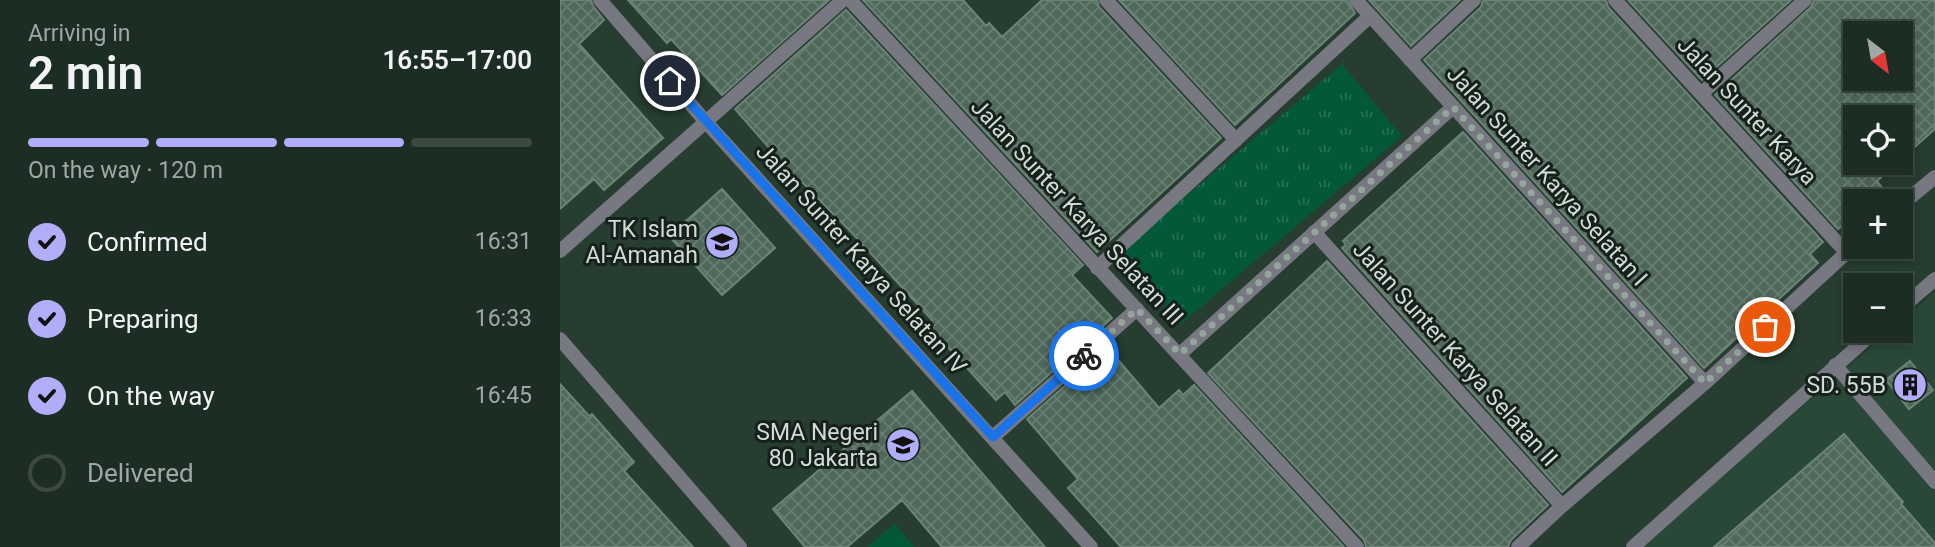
<!DOCTYPE html>
<meta charset="utf-8">
<style>
:root{--surface:#1c2e24;--page:#25362c;--text:#f1f3f6;--muted:#a0a8a6;--line:#3a4a41;--accent:#b2adf9}
body{margin:0;font-family:Roboto,sans-serif;background:var(--page);color:var(--text);height:100vh;display:flex;flex-direction:column;font-size:26px;white-space:nowrap}
*{box-sizing:border-box;margin:0}
p{font-size:23px;color:var(--muted)}
.icon{flex:none;width:38px;height:38px;fill:none;stroke:currentColor;stroke-width:2;stroke-linecap:round;stroke-linejoin:round}
.map{position:relative;flex:1;overflow:hidden}
.sheet{display:flex;flex-direction:column;background:var(--surface);width:560px}
.sheet>*{flex:none}
.needle{width:46px;rotate:149deg}
.fabs{position:absolute;left:1283px;top:21px;display:grid;gap:14px}
.fabs a{display:grid;place-items:center;width:70px;height:70px;border-radius:0px;background:var(--surface);box-shadow:0 4px 10px #0003,0 0 0 2px var(--line);font-size:35px}
.pin{position:absolute;display:grid;place-items:center;width:60px;height:60px;color:#fff;margin:-30px;border:4px solid #fff;border-radius:50%;box-shadow:0 2px 7px #0007}
.courier{position:absolute;display:grid;place-items:center;width:70px;height:70px;margin:-35px;border:5px solid #1a73e8;border-radius:50%;background:#fff;color:#222;box-shadow:0 2px 9px #0007}
.overview em{font-style:normal;font-weight:600}
.overview div{display:flex;flex-direction:column-reverse}
.overview{display:flex;align-items:center;justify-content:space-between;height:119px;padding:0 28px}
h1{font-size:46px;font-weight:600;line-height:52px}
.bar{display:grid;grid-template-columns:repeat(4,1fr);gap:10px 7px;align-content:center;height:84px;padding:0 28px}
.bar i{height:9px;border-radius:5px;background:var(--line)}
.bar .active{background:var(--accent)}
.bar p{grid-column:span 4}
ol{padding:0 28px;list-style:none}
li{display:flex;align-items:center;gap:21px;height:77px}
li p{margin-inline-start:auto}
li .icon{padding:7px;border-radius:50%;background:var(--accent);color:#111;stroke-width:4}
li:last-child{color:var(--muted)}
li i{width:38px;height:38px;border:4px solid var(--line);border-radius:50%}
main{display:flex;flex:1;min-height:0}
.map>svg:first-child{display:block}
.built{fill:#2a4838}
.park{fill:url(#park-tufts)}
.pitch{fill:#035838}
.building{fill:url(#building-cross-hatch);stroke:#6b8475;stroke-width:2;fill-rule:evenodd}
.lines{fill:none;stroke-linecap:round;stroke-linejoin:round}
.minor{stroke:#787882;stroke-width:14}
.done{stroke:#94a59b;stroke-width:7;stroke-dasharray:0 12.6}
.route{stroke:#1a73e8;stroke-width:9}
.labels{text-anchor:middle;dominant-baseline:central;stroke-width:6;stroke-linejoin:round;paint-order:stroke}
.street-label{font-size:23px;fill:#d0ddd5;stroke:#17211b}
.poi-label{font-size:23px;fill:#d0ddd5;stroke:#17211b;text-anchor:end}
</style>
<main>
<section class="sheet">
<div class="overview"><div><h1>2 min</h1><p>Arriving in</p></div><em>16:55–17:00</em></div>
<div class="bar"><i class="active"></i><i class="active"></i><i class="active"></i><i></i><p>On the way · 120 m</p></div>
<ol>
<li><svg class="icon" aria-label="check" viewBox="0 0 24 24"><path d="M5 12l5 5 9-10"/></svg>Confirmed<p>16:31</p></li>
<li><svg class="icon" aria-label="check" viewBox="0 0 24 24"><path d="M5 12l5 5 9-10"/></svg>Preparing<p>16:33</p></li>
<li><svg class="icon" aria-label="check" viewBox="0 0 24 24"><path d="M5 12l5 5 9-10"/></svg>On the way<p>16:45</p></li>
<li><i></i>Delivered</li>
</ol>
</section>
<div class="map">
<svg width="1375" height="547" viewBox="0 0 1375 547">
<defs>
<pattern id="park-tufts" width="24" height="20" patternUnits="userSpaceOnUse" patternTransform="scale(1.75)"><rect width="24" height="20" fill="#035838"/><path d="M3 7l-1-3M5 7V3M7 7l1-3M15 17l-1-3M17 17v-4M19 17l1-3" fill="none" stroke="#277054"/></pattern>
<pattern id="building-cross-hatch" width="8" height="8" patternUnits="userSpaceOnUse" patternTransform="scale(1.75)"><rect width="8" height="8" fill="#50685a"/><path d="M0 0l8 8M0 8l8-8" fill="none" stroke="#687d71"/></pattern>
</defs>
<rect width="100%" height="100%" fill="#263d30"/>
<!-- built -->
<path class="built" d="M1375 292V547H1080L1330 331H1340L1341 322Z"/>
<!-- park -->
<path class="park" d="M782 64 842 136 621 324 560 252Z"/>
<!-- pitch -->
<path class="pitch" d="M335 524 354 547H307L334 524Z"/>
<!-- building -->
<path class="building" d="M0 0H31L33 6 44 20 19 44 103 138 44 190 34 179 0 209Z
M68 0H269L162 95 111 39 107 43Z
M303 0H403L426 26 429 23 442 37 482 0H537L539 7 661 138 537 252Z
M559 0H787L795 13 675 125Z
M809 0H900L851 46Z
M923 0H1046L1048 7 1263 242 1250 254 1258 263 1144 368 864 60 921 7Z
M1068 0H1231L1142 80Z
M1254 0H1375V129L1340 160V117H1295V163H1337L1317 181 1323 189 1309 201H1295V214L1278 229 1155 95 1251 7ZM1295 33H1340V79H1295Z
M286 10 523 265 512 275 552 318 455 405 445 392 436 400 367 324 372 320 293 234 241 181 240 183 175 109Z
M903 132 1127 378 1002 492 782 248 786 245 783 241Z
M162 189 215 248 162 295 109 236Z
M767 261 988 505 951 540 948 547H806L804 540 648 373Z
M548 348 599 408 619 390 623 395 634 385 784 547H561L508 488 518 479 467 419Z
M1350 361 1373 390 1349 409 1326 380Z
M0 384 29 416 32 414 74 462 64 471 133 547H0Z
M352 391 485 547H382L342 500 287 547H245L213 509Z
M1284 434 1343 502 1341 504 1375 543V547H1154Z"/>
<g class="lines">
<!-- minor -->
<path class="minor" d="M40 0 146 122 531 547
M290 0 797 547
M546 0 676 140
M796 0 1145 383
M1055 0 1286 252
M850 60 914 0
M1141 94 1245 0
M1340 206 1375 177
M754 232 1002 506
M0 251 283 0
M537 268 810 16
M1340 309 1375 279
M0 339 180 547
M620 354 893 107
M1275 365 1375 482
M433 437 577 309
M958 547 1002 506 1145 383 1295 245
M1073 547 1315 331"/>
</g>
<g class="lines">
<!-- done -->
<path class="done" d="M524 356 577 309 620 354 893 107 1145 383 1205 327"/>
<!-- route -->
<path class="route" d="M110 81 433 437 524 356"/>
</g>
<!-- icons -->
<defs>
<g id="school-disc" transform="scale(1.75)"><circle r="9.5" fill="#b2adf9" stroke="#17211b"/><path d="M0-5L7-2L0 1L-7-2ZM-4 1L0 2.5L4 1V4Q0 6-4 4Z" fill="#111"/></g>
<g id="building-disc" transform="scale(1.75)"><circle r="9.5" fill="#b2adf9" stroke="#17211b"/><path d="M-4-6H4V6H1V3H-1V6H-4ZM-2.5-4.3h1.7v1.8h-1.7ZM.8-4.3h1.7v1.8H.8ZM-2.5-1h1.7V.8h-1.7ZM.8-1h1.7V.8H.8Z" fill="#111"/></g>
</defs>
<g fill-rule="evenodd">
<use href="#school-disc" x="162" y="242"/>
<use href="#building-disc" x="1350" y="385"/>
<use href="#school-disc" x="343" y="445"/>
</g>
<g class="labels">
<!-- street labels -->
<g class="street-label">
<text transform="translate(1187 111) rotate(47)">Jalan Sunter Karya</text>
<text transform="translate(987 176) rotate(48)">Jalan Sunter Karya Selatan I</text>
<text transform="translate(517 212) rotate(47)">Jalan Sunter Karya Selatan III</text>
<text transform="translate(301 259) rotate(48)">Jalan Sunter Karya Selatan IV</text>
<text transform="translate(895 354) rotate(48)">Jalan Sunter Karya Selatan II</text>
</g>
<!-- poi labels -->
<g class="poi-label">
<text x="138" y="229">TK Islam<tspan x="138" dy="26">Al-Amanah</tspan></text>
<text x="1326" y="385">SD. 55B</text>
<text x="318" y="432">SMA Negeri<tspan x="318" dy="26">80 Jakarta</tspan></text>
</g>
</g>
</svg>
<div class="fabs">
<a><svg class="needle" viewBox="-14 -14 28 28"><path d="M0-13l5 13h-10z" fill="#e53935"/><path d="M0 13l5-13h-10z" fill="#a0a8a6"/></svg></a>
<a><svg class="icon" aria-label="locate" viewBox="0 0 24 24"><circle cx="12" cy="12" r="6"/><path d="M12 2v4M12 18v4M2 12h4M18 12h4"/></svg></a>
<a>+</a>
<a>−</a>
</div>
<div class="pin" style="left:1205px;top:327px;background:#ea580c"><svg class="icon" aria-label="bag" viewBox="0 0 24 24"><path d="M5 8h14l-1 12H6zM9 8a3 3 0 0 1 6 0"/></svg></div>
<div class="pin" style="left:110px;top:81px;background:#1f2937"><svg class="icon" aria-label="home" viewBox="0 0 24 24"><path d="M3 11l9-7 9 7M6 9v11h12V9"/></svg></div>
<div class="courier" style="left:524px;top:356px"><svg class="icon" aria-label="bike" viewBox="0 0 24 24"><circle cx="6" cy="16" r="4"/><circle cx="18" cy="16" r="4"/><path d="M6 16l4-8h5l3 8M10 8l3 8H6M13 5h3"/></svg></div>
</div>
</main>
